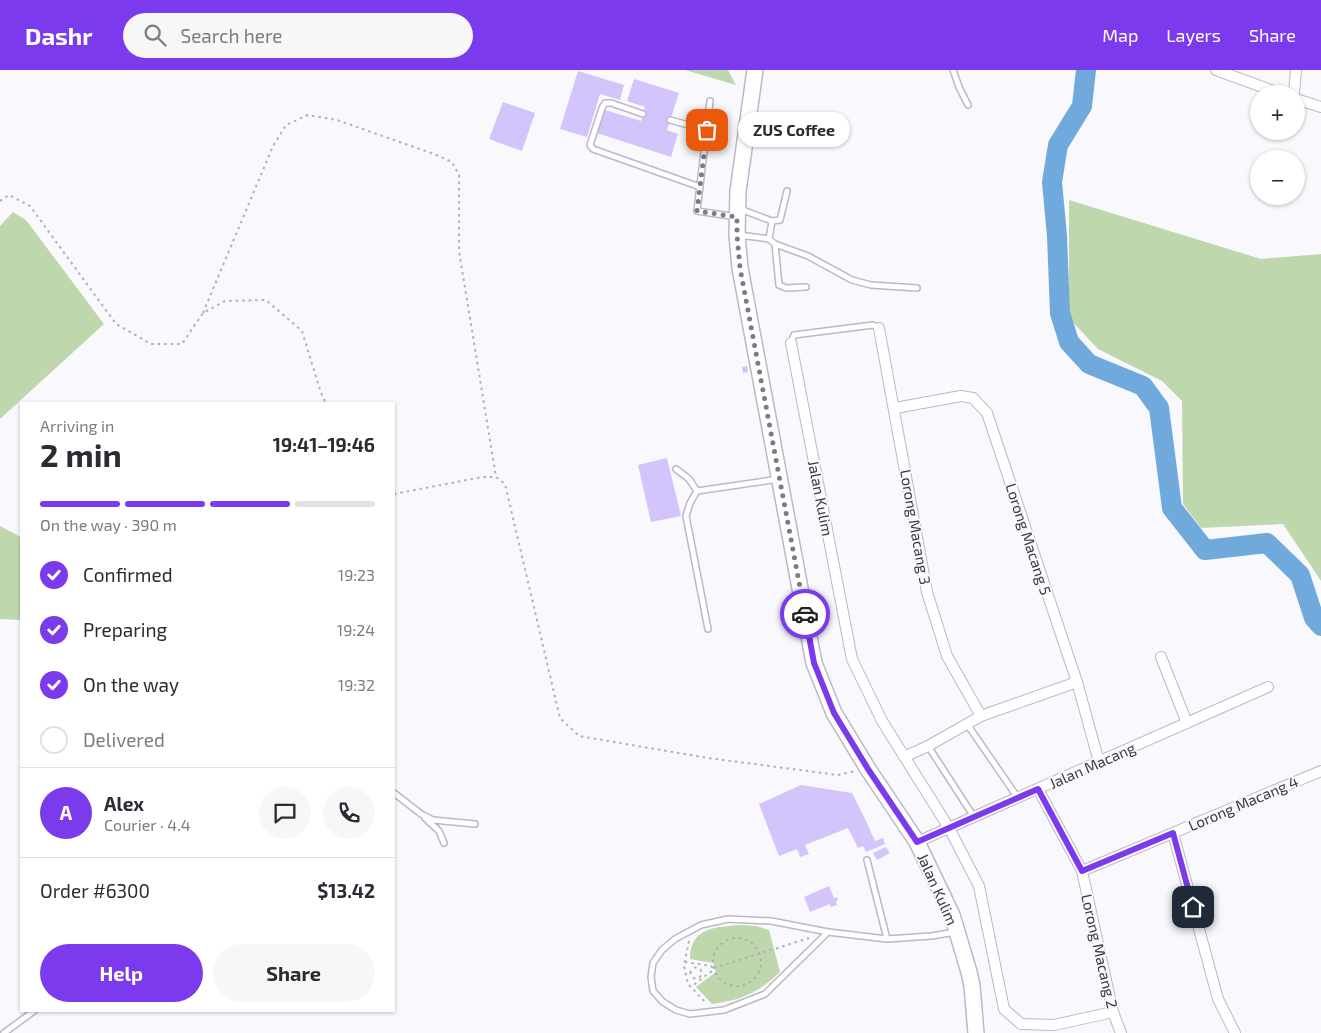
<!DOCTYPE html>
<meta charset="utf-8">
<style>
:root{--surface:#fff;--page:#f7f7f7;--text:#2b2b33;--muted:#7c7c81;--line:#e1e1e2;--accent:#7c3aed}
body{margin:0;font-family:"Exo 2",sans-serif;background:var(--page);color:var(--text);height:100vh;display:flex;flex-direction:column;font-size:19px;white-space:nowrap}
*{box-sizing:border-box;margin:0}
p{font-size:16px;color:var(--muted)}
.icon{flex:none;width:28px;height:28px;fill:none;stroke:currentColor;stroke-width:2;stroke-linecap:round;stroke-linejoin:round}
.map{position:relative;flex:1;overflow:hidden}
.drawer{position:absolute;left:20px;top:332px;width:375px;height:610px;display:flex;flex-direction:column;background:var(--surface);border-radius:0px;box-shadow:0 1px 4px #0004}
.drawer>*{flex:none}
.controls{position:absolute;left:1250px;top:15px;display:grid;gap:10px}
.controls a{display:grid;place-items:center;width:55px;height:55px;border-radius:50%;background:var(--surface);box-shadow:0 1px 4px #0004;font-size:25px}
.pin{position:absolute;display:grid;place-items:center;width:42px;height:42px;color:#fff;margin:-21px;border-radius:10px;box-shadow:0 2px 8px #0006}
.courier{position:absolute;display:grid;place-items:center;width:50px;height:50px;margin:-25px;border:4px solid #7c3aed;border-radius:50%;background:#fff;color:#222;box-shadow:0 1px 6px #0007}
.bubble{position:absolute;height:35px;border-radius:18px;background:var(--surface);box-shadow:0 1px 4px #0004;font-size:16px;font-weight:700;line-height:35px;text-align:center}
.headline em{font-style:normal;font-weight:700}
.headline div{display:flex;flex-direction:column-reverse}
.headline{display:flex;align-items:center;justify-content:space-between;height:85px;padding:0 20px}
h1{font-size:32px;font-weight:700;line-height:38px}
.bar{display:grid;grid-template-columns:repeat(4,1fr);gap:8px 5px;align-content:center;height:60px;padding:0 20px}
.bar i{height:6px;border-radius:4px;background:var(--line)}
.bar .current{background:var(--accent)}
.bar p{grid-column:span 4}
.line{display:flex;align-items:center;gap:12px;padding:0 20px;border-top:1px solid var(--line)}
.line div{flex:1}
.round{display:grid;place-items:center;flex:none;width:52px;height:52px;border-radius:26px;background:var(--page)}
ol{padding:0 20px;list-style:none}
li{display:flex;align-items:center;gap:15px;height:55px}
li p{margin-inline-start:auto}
li .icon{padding:5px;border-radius:50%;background:var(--accent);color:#fff;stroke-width:4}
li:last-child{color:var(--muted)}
li i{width:28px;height:28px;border:2px solid var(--line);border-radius:50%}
.cta{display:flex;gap:10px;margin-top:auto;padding:10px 20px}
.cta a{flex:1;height:58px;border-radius:30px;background:var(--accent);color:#fff;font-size:20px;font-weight:700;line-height:58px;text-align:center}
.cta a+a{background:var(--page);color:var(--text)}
header{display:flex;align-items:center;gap:30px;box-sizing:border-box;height:70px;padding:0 25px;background:var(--accent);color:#fff}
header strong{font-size:24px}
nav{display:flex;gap:28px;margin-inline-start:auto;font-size:18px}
.search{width:350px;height:45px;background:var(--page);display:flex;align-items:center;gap:12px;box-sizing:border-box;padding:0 18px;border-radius:28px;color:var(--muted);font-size:19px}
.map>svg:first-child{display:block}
.green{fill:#bfd7ad}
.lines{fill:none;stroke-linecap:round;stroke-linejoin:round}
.river{stroke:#70aadd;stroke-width:20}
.building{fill:#d3c4fb}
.lane-casing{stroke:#bcb7ca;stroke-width:8}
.street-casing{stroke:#bcb7ca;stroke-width:12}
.primary-casing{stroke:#bcb7ca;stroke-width:18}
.path{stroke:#b0afb5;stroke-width:2;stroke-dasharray:2.5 4;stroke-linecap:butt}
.lane{stroke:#fff;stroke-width:5}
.street{stroke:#fff;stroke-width:10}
.primary{stroke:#fff;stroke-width:15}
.done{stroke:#7d7b82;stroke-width:5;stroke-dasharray:0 9}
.route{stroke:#7c3aed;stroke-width:6}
.labels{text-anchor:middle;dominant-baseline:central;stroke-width:4;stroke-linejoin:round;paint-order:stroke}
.street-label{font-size:15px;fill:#3a3840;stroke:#f9f8fc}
</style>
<header>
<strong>Dashr</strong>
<div class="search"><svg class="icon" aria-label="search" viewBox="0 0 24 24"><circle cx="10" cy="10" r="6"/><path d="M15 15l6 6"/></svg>Search here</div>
<nav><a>Map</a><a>Layers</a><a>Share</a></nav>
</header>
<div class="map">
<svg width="1321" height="963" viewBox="0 0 1321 963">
<rect width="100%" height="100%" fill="#f9f8fc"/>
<!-- green -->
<path class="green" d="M685 0H728L736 15Z
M1069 130 1261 189 1321 184V511L1283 454 1201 458 1183 434 1182 331 1162 311 1098 279 1069 248Z
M13 142 26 150 104 254 0 349V156Z
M0 456 21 467V550L0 549Z
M741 855 756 856 769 860 780 902C758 923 742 930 712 934L696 917 716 902 713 893 690 889C690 857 716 857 741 855Z"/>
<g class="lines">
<!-- river -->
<path class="river" d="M1086 0 1082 36 1058 75 1052 112 1057 166 1060 243 1069 272 1089 294 1143 316 1159 338 1172 438 1205 480 1267 473 1300 505 1314 548 1321 556"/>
</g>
<!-- building -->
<path class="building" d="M578 1 624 15 620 30 600 24 587 67 560 59Z
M634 9 679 23 667 60 678 64 671 87 597 63 605 40 641 51 645 37 627 31Z
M503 32 535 43 522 81 489 69Z
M747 296 748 302 743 303 742 297Z
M667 388 681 446 651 452 638 395Z
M801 715 852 723 865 749 875 771 883 768 885 774 866 782 863 776 858 778 848 758 805 775 809 784 800 787 797 779 779 786 759 734Z
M886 777 890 783 877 790 873 783Z
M829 816 834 828 837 827 838 830 836 832 837 835 831 837 830 834 810 842 804 827Z"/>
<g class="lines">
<!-- lane casing -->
<g class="lane-casing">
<path id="lane" d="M953 0 959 17 968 35
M710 31 697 141 737 147
M643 44 611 33H605L602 38 590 75 593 79 700 117
M670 50 707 60
M740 139 772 151 780 150 787 121
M739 165 769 169 775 174 779 215 786 218 806 217
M769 169 772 151
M775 174 808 186 852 210 871 215 917 218
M791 273 794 265 873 255 879 258
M676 399 689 409 697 421 779 409
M697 421 690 433 686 446 708 559
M967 654 1018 728
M928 676 974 747
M394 723 421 744 433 750 475 754
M425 748 439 761 444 773
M867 790 887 869
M828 862 765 924 724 940 690 944 676 940 663 932 653 921 651 907 653 893 662 880 675 869 701 855 728 849 771 851 828 862 887 869 931 866 956 862
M4 963 34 941"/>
</g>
<!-- street casing -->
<g class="street-casing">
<path id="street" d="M1216 0 1282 24
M1294 24 1296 0
M1296 29 1321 37
M879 258 927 522 947 586 981 646
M791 273 852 589 882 651 949 758 979 816 1004 939 1021 954 1054 955 1113 942
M895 338 961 326 973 328 987 343 1077 612 1099 692
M1161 587 1187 653
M904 687 928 676 981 646 1077 612
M1038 719 1082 801 1113 942 1121 963
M1173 763 1218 929 1235 963
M917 772 1268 617
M1082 801 1321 701"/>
</g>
<!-- primary casing -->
<g class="primary-casing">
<path id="primary" d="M755 0 738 121 737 165 740 198 814 593 834 643 868 699 917 772 952 845 969 902 972 916 976 963"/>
</g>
<!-- path -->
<path class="path" d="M0 131 9 125 30 136 116 254 151 274H182L203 243 225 231 266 230 302 261 321 323 326 334
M203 243 273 76 286 55 308 45 337 50 434 84 452 92 459 105V181L496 407
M394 424 482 407H496L505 414 560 648 579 666 708 688 838 705 855 701
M713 892a24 24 0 1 1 48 0a24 24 0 1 1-48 0Z
M689 871 684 896 688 914 706 933
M685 892 711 896 713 898 712 901 691 917
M690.5 903a5.5 5.5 0 1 1 11 0a5.5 5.5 0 1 1-11 0Z
M714 898 809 868"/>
<!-- lane -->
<use href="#lane" class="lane"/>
<!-- street -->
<use href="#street" class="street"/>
<!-- primary -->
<use href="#primary" class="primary"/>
</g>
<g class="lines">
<!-- done -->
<path class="done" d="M707 60 697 141 737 147V165L740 198 805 544"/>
<!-- route -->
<path class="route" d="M805 544 814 593 834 643 868 699 917 772 1038 719 1082 801 1173 763 1193 837"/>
</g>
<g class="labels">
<!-- street labels -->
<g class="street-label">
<text transform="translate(821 428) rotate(79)">Jalan Kulim</text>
<text transform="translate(916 457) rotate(80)">Lorong Macang 3</text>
<text transform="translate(1029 469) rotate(72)">Lorong Macang 5</text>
<text transform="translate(1092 695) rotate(-24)">Jalan Macang</text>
<text transform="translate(1243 733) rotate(-23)">Lorong Macang 4</text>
<text transform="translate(938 819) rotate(66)">Jalan Kulim</text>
<text transform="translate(1100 881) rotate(77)">Lorong Macang 2</text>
</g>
</g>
</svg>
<div class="controls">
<a>+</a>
<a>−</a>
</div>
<div class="pin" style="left:707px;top:60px;background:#ea580c"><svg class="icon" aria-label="bag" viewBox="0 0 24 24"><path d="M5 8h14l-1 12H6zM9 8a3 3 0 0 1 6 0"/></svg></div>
<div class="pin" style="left:1193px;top:837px;background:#1f2937"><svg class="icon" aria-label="home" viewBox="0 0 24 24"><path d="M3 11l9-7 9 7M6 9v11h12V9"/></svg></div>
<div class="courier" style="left:805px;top:544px"><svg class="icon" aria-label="car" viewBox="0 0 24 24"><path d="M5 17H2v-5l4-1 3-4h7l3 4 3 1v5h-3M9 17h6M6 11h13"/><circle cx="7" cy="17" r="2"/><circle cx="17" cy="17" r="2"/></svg></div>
<div class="bubble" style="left:738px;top:42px;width:112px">ZUS Coffee</div>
<section class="drawer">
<div class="headline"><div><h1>2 min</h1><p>Arriving in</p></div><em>19:41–19:46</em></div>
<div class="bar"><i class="current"></i><i class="current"></i><i class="current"></i><i></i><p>On the way · 390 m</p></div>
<ol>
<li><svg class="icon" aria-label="check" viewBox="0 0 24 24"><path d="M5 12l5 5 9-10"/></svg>Confirmed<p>19:23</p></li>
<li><svg class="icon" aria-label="check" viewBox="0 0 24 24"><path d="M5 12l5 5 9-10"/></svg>Preparing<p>19:24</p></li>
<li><svg class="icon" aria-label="check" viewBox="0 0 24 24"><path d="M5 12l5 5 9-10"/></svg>On the way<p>19:32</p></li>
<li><i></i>Delivered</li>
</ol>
<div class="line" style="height:90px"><b class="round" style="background:var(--accent);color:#fff">A</b><div><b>Alex</b><p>Courier · 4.4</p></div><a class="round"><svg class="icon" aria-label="chat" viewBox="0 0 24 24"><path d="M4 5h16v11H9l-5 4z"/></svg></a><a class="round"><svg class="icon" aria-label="phone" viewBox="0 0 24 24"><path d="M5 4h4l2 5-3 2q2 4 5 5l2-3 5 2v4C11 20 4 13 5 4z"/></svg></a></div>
<div class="line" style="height:65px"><div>Order #6300</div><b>$13.42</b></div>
<div class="cta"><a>Help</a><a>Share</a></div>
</section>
</div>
